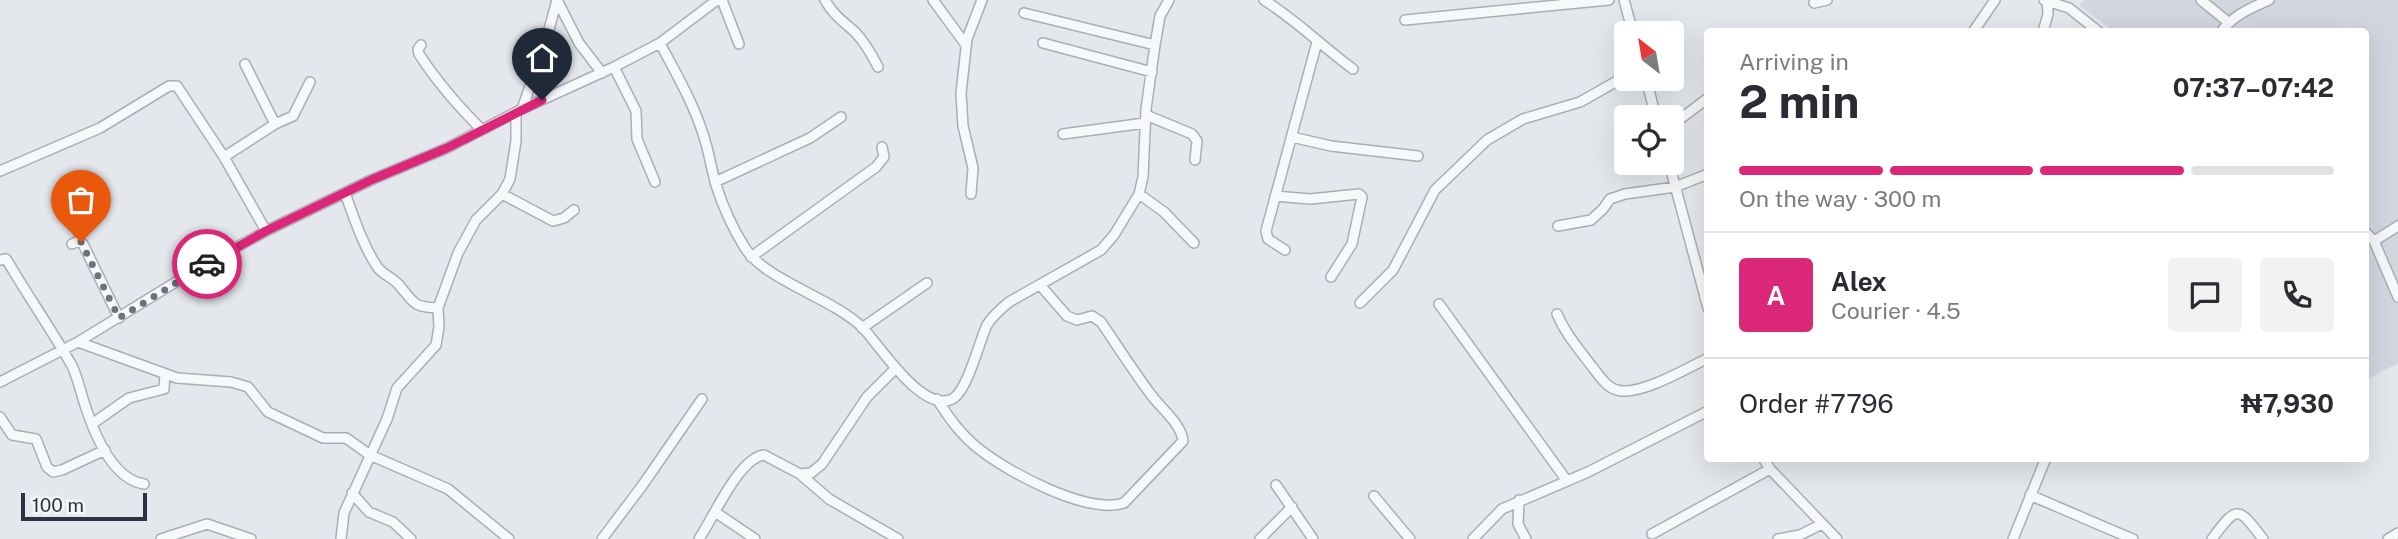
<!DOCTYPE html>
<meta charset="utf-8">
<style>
:root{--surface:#fff;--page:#f2f2f3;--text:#2b2b33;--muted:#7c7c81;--line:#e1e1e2;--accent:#db2777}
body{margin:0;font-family:"Public Sans",sans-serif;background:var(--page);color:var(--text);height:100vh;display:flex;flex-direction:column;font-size:26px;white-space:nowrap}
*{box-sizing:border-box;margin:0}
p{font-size:23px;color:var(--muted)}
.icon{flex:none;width:38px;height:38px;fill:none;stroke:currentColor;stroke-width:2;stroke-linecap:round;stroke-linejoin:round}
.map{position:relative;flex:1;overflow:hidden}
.details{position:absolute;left:1704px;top:28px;width:665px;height:434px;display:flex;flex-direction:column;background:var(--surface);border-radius:7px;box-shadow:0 7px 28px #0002}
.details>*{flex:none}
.needle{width:46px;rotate:329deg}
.fabs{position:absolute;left:1614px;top:21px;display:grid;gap:14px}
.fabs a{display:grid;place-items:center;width:70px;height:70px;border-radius:7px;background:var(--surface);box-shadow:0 7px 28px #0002;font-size:35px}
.scale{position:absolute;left:21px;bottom:18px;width:126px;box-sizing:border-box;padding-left:7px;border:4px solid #2b3445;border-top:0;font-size:19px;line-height:24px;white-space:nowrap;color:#2b3445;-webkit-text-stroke:5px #f4f6f9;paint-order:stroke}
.pin{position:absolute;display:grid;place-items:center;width:60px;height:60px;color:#fff;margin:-72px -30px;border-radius:50% 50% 50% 0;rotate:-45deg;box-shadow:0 0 7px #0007}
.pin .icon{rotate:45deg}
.courier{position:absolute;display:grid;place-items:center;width:70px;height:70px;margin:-35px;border:5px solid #db2777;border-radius:50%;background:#fff;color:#222;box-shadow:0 2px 9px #0007}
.overview em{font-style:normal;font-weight:700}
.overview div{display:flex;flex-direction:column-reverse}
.overview{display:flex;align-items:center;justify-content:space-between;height:119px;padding:0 35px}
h1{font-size:46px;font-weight:700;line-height:52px}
.bar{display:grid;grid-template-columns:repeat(4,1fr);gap:10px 7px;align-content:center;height:84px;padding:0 35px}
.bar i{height:9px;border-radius:5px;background:var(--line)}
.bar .selected{background:var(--accent)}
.bar p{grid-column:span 4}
.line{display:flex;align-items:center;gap:18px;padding:0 35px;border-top:2px solid var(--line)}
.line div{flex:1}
.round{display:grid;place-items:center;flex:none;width:74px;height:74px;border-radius:7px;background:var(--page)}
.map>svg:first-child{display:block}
.built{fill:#d2d6de}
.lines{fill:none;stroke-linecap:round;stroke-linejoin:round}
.minor-casing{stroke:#a9aeb7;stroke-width:12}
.minor{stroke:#f7f8fa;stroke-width:9}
.done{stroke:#6c737f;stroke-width:7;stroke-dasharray:0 12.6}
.route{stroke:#db2777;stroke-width:9}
</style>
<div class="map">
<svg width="2398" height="539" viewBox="0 0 2398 539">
<rect width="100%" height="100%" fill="#e4e7ec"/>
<!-- built -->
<path class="built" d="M2084 0H2398V363L2366 380V32L2113 31 2079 5Z"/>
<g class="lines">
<!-- minor casing -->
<g class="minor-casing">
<path id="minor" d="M557 0 579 43 602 73
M722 0 739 44
M825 0C833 15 844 22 856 33 865 43 872 55 878 67
M933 0 966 45
M1264 0C1296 20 1323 47 1353 69
M1624 0 1633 33
M2044 0 2069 8 2099 32
M2201 0 2228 22
M1814 3 1827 0
M1024 13 1155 45
M1405 20 1609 0
M1973 32 1995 0
M2043 32 2048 14 2047 0
M2221 32C2233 15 2251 8 2269 0
M660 43C675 72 693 102 703 134 709 151 711 168 716 185 723 207 733 229 745 248 766 281 833 298 863 328 880 346 920 410 950 400 967 395 979 341 987 325 992 316 1001 309 1009 302L1101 250 1114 235 1139 194 1143 177 1146 109 1155 45 1160 16 1169 0
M1043 43 1152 72
M421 45 418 49 419 54C437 82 458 106 482 130
M245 64 275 124
M614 67 636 111 637 139 655 182
M1646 79 1656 117
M522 109 545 44 557 0
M1146 115 1192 134 1197 141 1195 160
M1671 126 1708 98
M1063 134 1145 123
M1292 137 1331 146 1418 156
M224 157 275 124 293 116 310 82
M1669 163 1708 308
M0 171 100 128 169 86H177L224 157 266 231
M715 182 810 138 841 117
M345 193C354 218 363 246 378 268 384 275 393 278 399 285 414 303 413 307 438 308
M502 194 553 221 564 218 574 210
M971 194 973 168 963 126 961 93 967 39 982 0
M1139 194 1164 212 1194 243
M1275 196 1310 199 1359 194 1362 197 1352 244 1331 277
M1558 226 1591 220 1603 209 1610 199 1625 194 1675 187 1708 174
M2366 233 2374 241 2398 297
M2374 241 2398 226
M72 244 78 241 83 244 119 318
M1285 250 1268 239 1266 231 1317 42
M751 257 876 167 884 157 882 147
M0 260 6 259 8 262C28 296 51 329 71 364 78 377 80 391 85 405 94 433 112 479 144 484
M1360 303 1393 270 1435 190 1487 140 1523 119 1580 102 1626 76
M1439 304 1567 481
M1557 314C1565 333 1578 348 1590 364 1597 372 1605 387 1617 390 1638 397 1688 368 1708 358
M862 328 927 283
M78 342 177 378 231 382 248 387 268 412 323 438H346L370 455 448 489 509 539
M0 382 78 342 202 266 266 231 371 180 447 148 522 109 614 67 660 43 717 0
M937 399C949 418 961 435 979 449 1008 472 1087 515 1124 503L1183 441C1181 424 1163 410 1152 396 1134 372 1118 347 1101 322L1092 316 1077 320 1067 316 1040 285
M0 417 12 435 36 439 47 467 53 472 62 470 105 450
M92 424 129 398 164 389 165 374
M1763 458 1770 469 1837 539
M800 474 811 473 822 464 867 397 895 369
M1276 485 1313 539
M352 493 369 512 393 522 411 539
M2030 495C2065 510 2099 525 2133 539
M1374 496 1410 539
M1519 500 1518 524 1526 539
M715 512 755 539
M1652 534 1770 469
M161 539 207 524 251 539
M341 539 344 513 387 419 397 388 436 345 439 327 438 308 458 253 476 220 502 194 510 179 516 141V113
M602 539 642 486 702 399
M699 539C713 518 739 458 764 455L800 474 829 499 898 539
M1260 539 1292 507
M1473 539 1502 509 1588 472 1708 411
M1778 539 1800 535 1822 524
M2013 539 2046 458
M2212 539C2237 505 2238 506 2263 539
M2388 539 2398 533"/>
</g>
<!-- minor -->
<use href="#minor" class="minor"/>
</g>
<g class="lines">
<!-- done -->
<path class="done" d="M81 242 119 318 207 264"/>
<!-- route -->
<path class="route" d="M207 264 266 231 371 180 447 148 542 100"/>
</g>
</svg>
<div class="fabs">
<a><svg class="needle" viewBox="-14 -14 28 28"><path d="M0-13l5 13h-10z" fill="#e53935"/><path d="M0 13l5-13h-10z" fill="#7c7c81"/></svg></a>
<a><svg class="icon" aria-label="locate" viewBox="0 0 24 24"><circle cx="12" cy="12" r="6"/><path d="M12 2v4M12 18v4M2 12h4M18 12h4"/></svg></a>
</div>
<div class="scale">100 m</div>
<div class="pin" style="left:81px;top:242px;background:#ea580c"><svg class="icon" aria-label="bag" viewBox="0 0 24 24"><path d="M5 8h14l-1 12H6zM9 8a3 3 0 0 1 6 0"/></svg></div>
<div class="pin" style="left:542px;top:100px;background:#1f2937"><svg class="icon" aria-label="home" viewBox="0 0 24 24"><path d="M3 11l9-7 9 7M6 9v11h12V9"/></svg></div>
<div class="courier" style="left:207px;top:264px"><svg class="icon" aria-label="car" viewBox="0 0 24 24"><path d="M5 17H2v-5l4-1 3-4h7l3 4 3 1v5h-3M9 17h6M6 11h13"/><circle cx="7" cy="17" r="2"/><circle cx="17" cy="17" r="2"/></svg></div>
<section class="details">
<div class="overview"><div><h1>2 min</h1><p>Arriving in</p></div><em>07:37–07:42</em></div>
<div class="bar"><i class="selected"></i><i class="selected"></i><i class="selected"></i><i></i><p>On the way · 300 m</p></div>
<div class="line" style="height:126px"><b class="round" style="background:var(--accent);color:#fff">A</b><div><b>Alex</b><p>Courier · 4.5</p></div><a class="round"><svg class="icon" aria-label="chat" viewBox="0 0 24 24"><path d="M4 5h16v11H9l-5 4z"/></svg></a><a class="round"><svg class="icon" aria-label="phone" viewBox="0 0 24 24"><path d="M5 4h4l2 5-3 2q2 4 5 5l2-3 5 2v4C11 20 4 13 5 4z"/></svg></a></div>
<div class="line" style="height:91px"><div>Order #7796</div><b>₦7,930</b></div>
</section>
</div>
